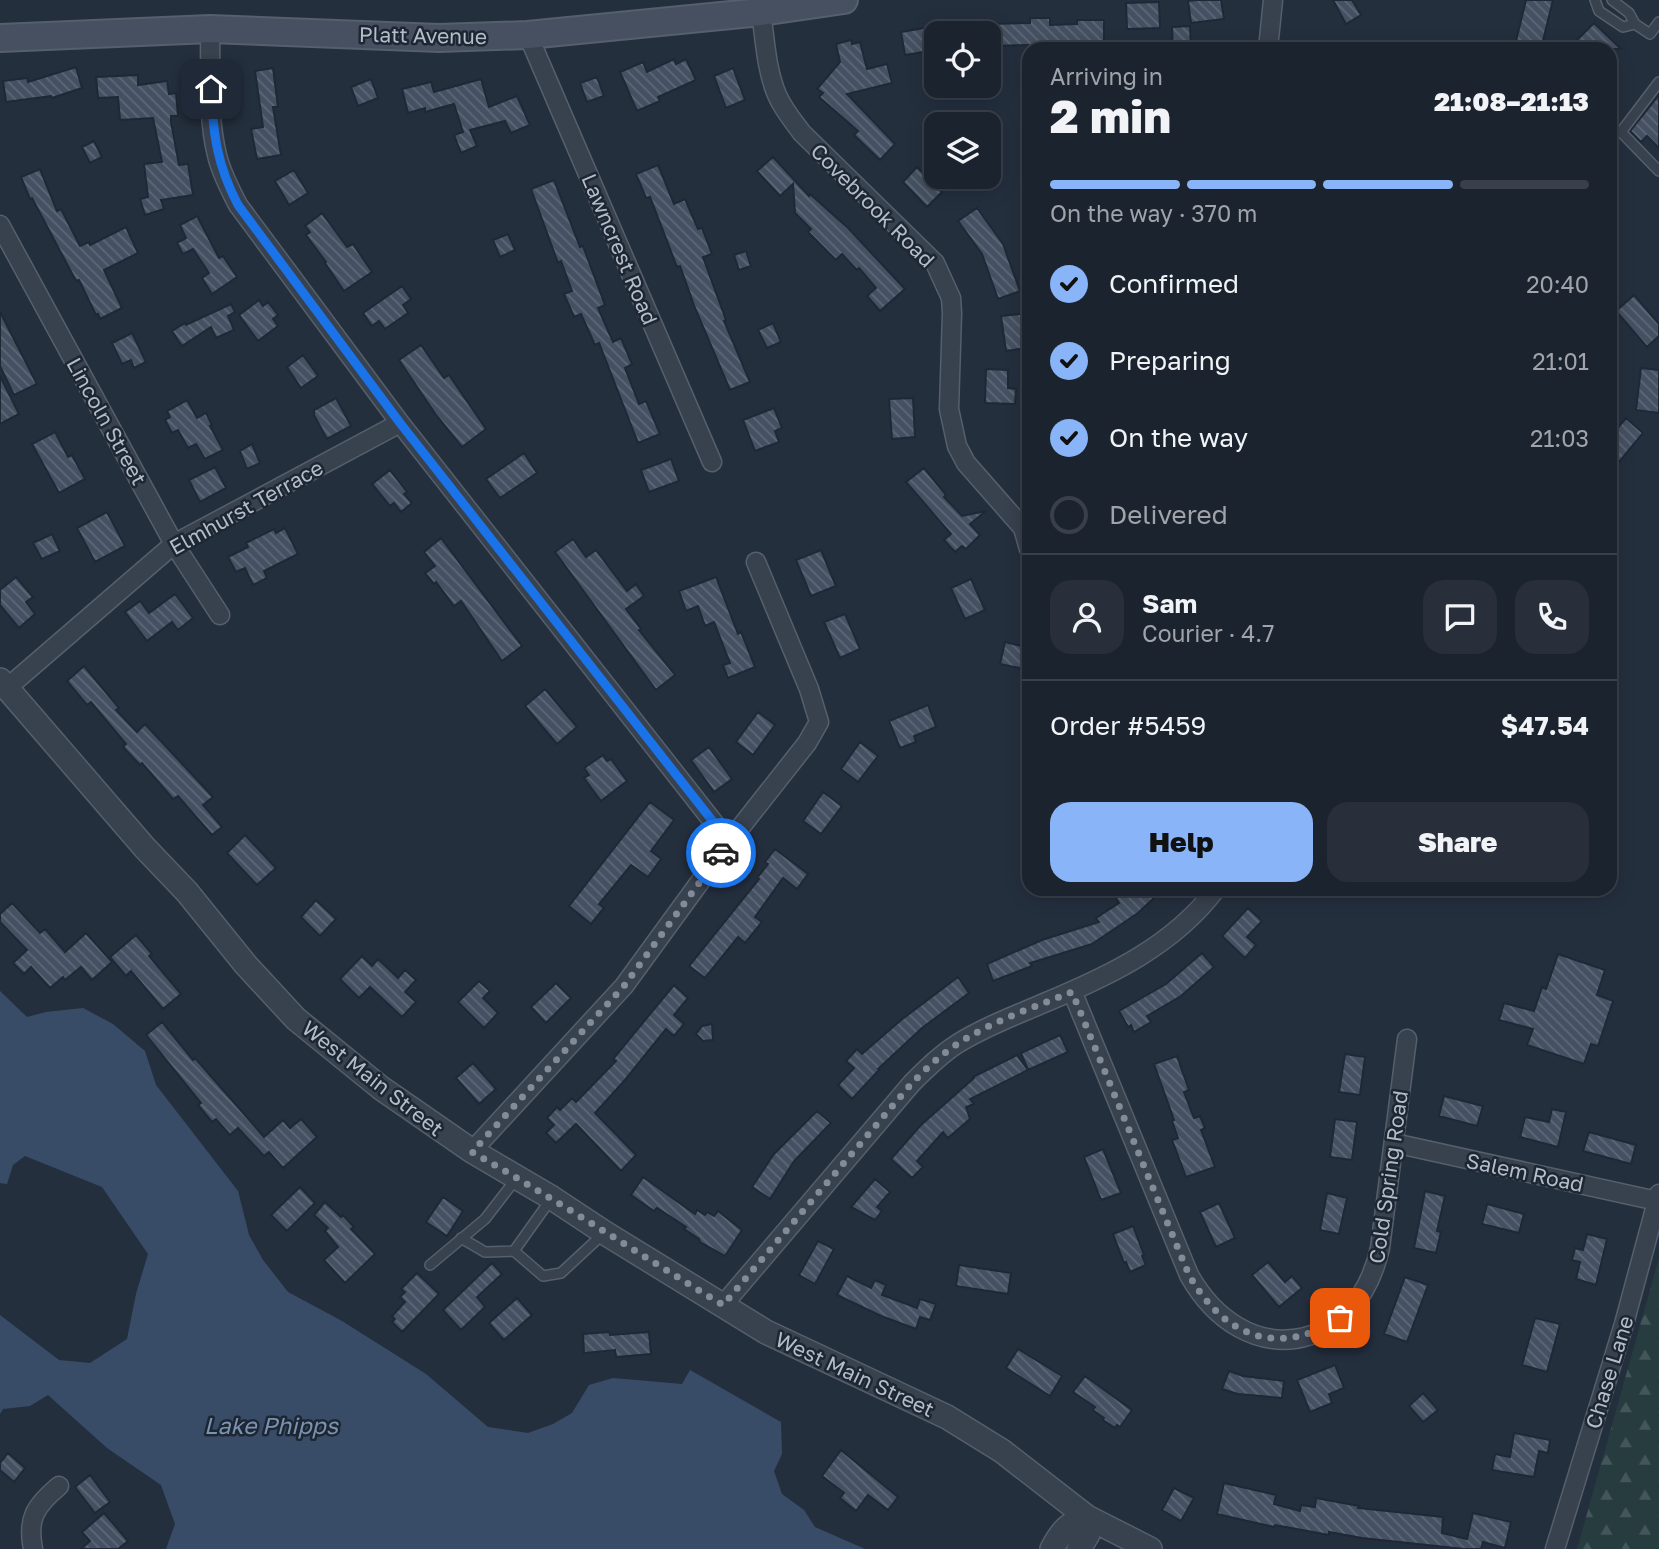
<!DOCTYPE html>
<meta charset="utf-8">
<style>
:root{--surface:#1b232e;--page:#282f3a;--text:#f1f3f6;--muted:#a0a4aa;--line:#39404a;--accent:#8ab4f8}
body{margin:0;font-family:"Golos Text",sans-serif;background:var(--page);color:var(--text);height:100vh;display:flex;flex-direction:column;font-size:26px;white-space:nowrap}
*{box-sizing:border-box;margin:0}
p{font-size:23px;color:var(--muted)}
.icon{flex:none;width:38px;height:38px;fill:none;stroke:currentColor;stroke-width:2;stroke-linecap:round;stroke-linejoin:round}
.map{position:relative;flex:1;overflow:hidden}
.drawer{position:absolute;left:1022px;top:42px;width:595px;height:854px;display:flex;flex-direction:column;background:var(--surface);border-radius:21px;box-shadow:0 4px 18px #0003,0 0 0 2px var(--line)}
.drawer>*{flex:none}
.tools{position:absolute;left:924px;top:21px;display:grid;gap:14px}
.tools a{display:grid;place-items:center;width:77px;height:77px;border-radius:14px;background:var(--surface);box-shadow:0 4px 18px #0003,0 0 0 2px var(--line);font-size:35px}
.pin{position:absolute;display:grid;place-items:center;width:60px;height:60px;color:#fff;margin:-30px;border-radius:14px;box-shadow:0 4px 10px #0006}
.courier{position:absolute;display:grid;place-items:center;width:70px;height:70px;margin:-35px;border:5px solid #1a73e8;border-radius:50%;background:#fff;color:#222;box-shadow:0 2px 9px #0007}
.head em{font-style:normal;font-weight:800}
.head div{display:flex;flex-direction:column-reverse}
.head{display:flex;align-items:center;justify-content:space-between;height:119px;padding:0 28px}
h1{font-size:46px;font-weight:800;line-height:52px}
.bar{display:grid;grid-template-columns:repeat(4,1fr);gap:10px 7px;align-content:center;height:84px;padding:0 28px}
.bar i{height:9px;border-radius:5px;background:var(--line)}
.bar .selected{background:var(--accent)}
.bar p{grid-column:span 4}
.line{display:flex;align-items:center;gap:18px;padding:0 28px;border-top:2px solid var(--line)}
.line div{flex:1}
.round{display:grid;place-items:center;flex:none;width:74px;height:74px;border-radius:21px;background:var(--page)}
ol{padding:0 28px;list-style:none}
li{display:flex;align-items:center;gap:21px;height:77px}
li p{margin-inline-start:auto}
li .icon{padding:7px;border-radius:50%;background:var(--accent);color:#111;stroke-width:4}
li:last-child{color:var(--muted)}
li i{width:38px;height:38px;border:4px solid var(--line);border-radius:50%}
.button{display:flex;gap:14px;margin-top:auto;padding:14px 28px}
.button a{flex:1;height:80px;border-radius:21px;background:var(--accent);color:#111;font-size:28px;font-weight:800;line-height:80px;text-align:center}
.button a+a{background:var(--page);color:var(--text)}
.map>svg:first-child{display:block}
.forest{fill:url(#forest-firs)}
.water{fill:#394c67}
.building{fill:url(#building-back-hatch);stroke:#1f2835;stroke-width:2}
.lines{fill:none;stroke-linecap:round;stroke-linejoin:round}
.service-casing{stroke:#565f6c;stroke-width:12}
.minor-casing{stroke:#565f6c;stroke-width:21}
.tertiary-casing{stroke:#565f6c;stroke-width:26}
.secondary-casing{stroke:#565f6c;stroke-width:30}
.service{stroke:#38414e;stroke-width:9}
.minor{stroke:#38414e;stroke-width:18}
.tertiary{stroke:#38414e;stroke-width:23}
.secondary{stroke:#465061;stroke-width:26}
.done{stroke:#828b98;stroke-width:7;stroke-dasharray:0 12.6}
.route{stroke:#1a73e8;stroke-width:9}
.labels{text-anchor:middle;dominant-baseline:central;stroke-width:5;stroke-linejoin:round;paint-order:stroke}
.street-label{font-size:21px;fill:#b4bcc9;stroke:#1d2633}
.water-label{font-size:23px;font-style:italic;fill:#7c92b1;stroke:#1d2633}
</style>
<div class="map">
<svg width="1659" height="1549" viewBox="0 0 1659 1549">
<defs>
<pattern id="forest-firs" width="22" height="20" patternUnits="userSpaceOnUse" patternTransform="scale(1.75)"><rect width="22" height="20" fill="#263c3f"/><path d="M5 1l3.5 6h-7zM16 11l3.5 6h-7z" fill="#435659"/></pattern>
<pattern id="building-back-hatch" width="6" height="6" patternUnits="userSpaceOnUse" patternTransform="scale(1.75)"><rect width="6" height="6" fill="#455162"/><path d="M-1 5l2 2M0 0l6 6M5-1l2 2" fill="none" stroke="#5d6877"/></pattern>
</defs>
<rect width="100%" height="100%" fill="#242f3e"/>
<!-- forest -->
<path class="forest" d="M1659 1258V1549H1577Z"/>
<!-- water -->
<path class="water" d="M0 991 27 1017 46 1012 83 1008 113 1024 145 1051 156 1085 238 1191 249 1235 263 1260 288 1292 342 1321 426 1374 488 1427 528 1433 553 1424 572 1413 589 1385 613 1378 682 1384 690 1370 781 1422 782 1454 774 1471 782 1494 804 1510 815 1527 865 1549H166L175 1524 161 1485 107 1448 48 1395 30 1406 3 1409 0 1414V1315L59 1360 90 1363 127 1339 136 1294 148 1254 102 1187 25 1156 13 1165 7 1184 0 1183Z"/>
<!-- building -->
<path class="building" d="M1196 0H1221L1224 19 1191 23 1188 1Z
M1333 0H1352L1361 15 1346 24Z
M1526 0H1553L1541 49H1514Z
M1159 2 1160 28 1127 29 1126 3Z
M1030 18H1050V25L1077 24V20H1104V49H1028V45L989 46V24L1030 23Z
M1594 23 1621 49H1586L1577 40Z
M936 26V50L905 55 901 32Z
M1190 26 1191 49H1173L1172 27Z
M851 40 852 44 860 42 867 69 887 64 892 83 847 94 895 144 880 160 854 135 858 131 819 97 823 93 817 89 840 62 836 44Z
M674 59 676 64 686 59 696 80 658 97 660 101 637 111 620 72 643 62 647 72Z
M76 67 82 88 52 98 51 96 6 102 3 81 27 78 28 82Z
M273 68 278 107H273L281 155 257 159 251 129 263 127 255 71Z
M733 68 745 100 726 108 714 76Z
M138 75V85L167 81 169 94 176 93 178 116H171V122L179 165 188 164 193 195 161 200 164 209 145 215 140 199 148 197 144 164 162 162 153 118 120 120 118 97 98 98 96 77Z
M597 77 604 96 587 102 580 83Z
M371 79 378 98 358 106 351 87Z
M481 79 489 107 517 96 530 125 511 133 505 121 470 130 477 146 461 153 454 135 463 132 454 104 425 112V108L408 113 402 89 431 82 434 92Z
M1659 95V148L1647 136 1641 142 1630 131Z
M94 141 102 157 90 163 82 147Z
M773 157 809 196 810 194 848 228 905 289 880 311 867 296 876 288 859 268 857 270 842 254 836 260 808 232 811 229 795 213 793 184 780 196 757 171Z
M658 165 674 204 685 199 698 229 702 228 712 254 703 257 726 320 724 321 750 382 730 390 695 308 680 266 677 267 650 197 646 198 636 174Z
M917 167 942 192 927 207 903 182Z
M40 169 57 211 61 209 80 246 89 242 90 245 126 227 138 253 104 270 122 308 100 319 98 314 96 315 79 280 76 281 32 198 30 199 21 177Z
M294 170 308 193 289 205 275 181Z
M554 180 580 247 583 246 605 305 598 308 613 342 621 338 632 364 625 368 639 404 646 401 660 434 638 443 599 343 595 345 581 314 574 317 564 294 572 291 561 261 558 263 531 189Z
M977 208 1003 244 1020 291 998 299 982 254 958 221Z
M322 213 347 247 353 244 372 272 344 291 325 263 326 262 306 235 310 232 305 226Z
M197 216 219 258 223 256 237 277 212 294 202 278 209 273 193 249 183 254 177 243 186 238 180 225Z
M508 234 515 250 500 257 493 240Z
M746 251 751 266 739 270 734 255Z
M402 286 411 299 403 305 408 313 385 329 379 321 372 326 363 313Z
M1634 295 1659 324V336L1647 347 1616 311Z
M259 300 263 306 268 302 278 315 273 319 278 326 258 341 239 315Z
M231 304 235 312 228 316 234 330 216 338 211 327 182 346 172 331 185 323 186 325Z
M0 312 37 384 14 395 0 366Z
M1029 313V329L1025 330 1027 348 1006 351 1001 316Z
M773 323 781 342 767 348 758 330Z
M132 333 146 362 134 368 131 360 122 364 112 343Z
M421 345 444 378 449 375 486 429 462 447 436 415 399 360Z
M303 355 318 376 301 388 287 367Z
M1641 368 1659 370V413L1636 410Z
M986 369 1008 370V388L1016 389 1015 404 985 403Z
M0 376 19 414 0 424Z
M336 398 351 426 327 439 314 415V410Z
M913 398 915 437 892 439 889 399Z
M187 400 197 418 206 413 212 425 210 426 223 450 205 459 196 444 188 448 178 430 172 433 165 420 170 417 167 411Z
M774 408 782 428 775 431 779 442 755 451 743 420Z
M1626 418 1643 433 1610 473V437Z
M55 432 68 457 72 455 85 479 59 493 32 444Z
M252 444 260 463 247 469 240 451Z
M524 453 537 473 500 498 486 479Z
M671 459 679 481 649 492 641 470Z
M215 467 226 488 200 502 189 480Z
M924 468 946 495 944 497 962 516 986 511 970 524 980 535 966 549 962 546 955 552 944 540 951 534 906 482Z
M390 470 407 492 404 494 412 503 401 512 394 503 390 506 372 484Z
M107 512 125 546 95 562 77 528Z
M285 528 298 554 264 571 267 578 253 585 245 568 236 572 228 557 248 547 246 543 274 529 276 533Z
M52 534 60 551 42 559 33 543Z
M441 538 522 646 502 661 461 601 454 606 436 582 434 584 425 573 435 566 424 552Z
M573 539 586 557 596 550 627 591 636 584 644 596 626 609 641 629 639 630 675 675 656 690 555 552Z
M821 550 836 586 811 596 796 560Z
M16 577 33 597 26 602 35 614 19 628 0 605V590Z
M716 577 738 634 741 632 755 667 728 678 723 665 730 663 714 622 705 626 698 606 686 611 679 591Z
M971 579 985 610 965 619 951 588Z
M175 594 193 618 178 630 172 622 147 641 125 612 140 601 149 613Z
M845 614 860 649 840 658 824 622Z
M1005 642 1029 648V670L1000 664Z
M84 666 119 708 116 710 137 732 145 724 213 797 203 805 222 827 212 835 178 796 173 799 142 763 140 765 123 747 126 744 91 702 87 705 67 681Z
M545 689 577 727 557 744 525 706Z
M928 705 936 727 914 736 916 742 900 748 889 721Z
M758 712 775 725 753 755 736 742Z
M860 742 878 756 858 782 841 769Z
M709 747 732 779 714 792 691 760Z
M603 755 607 761 611 759 627 781 601 801 584 778 589 775 584 768Z
M823 792 842 806 821 834 803 821Z
M650 802 674 820 651 851 661 859 648 877 631 865 599 904 604 908 591 924 569 906Z
M245 835 276 868 257 885 227 853Z
M775 849 808 874 797 889 783 878 755 917 762 922 745 943 738 937 705 978 689 966 759 879 757 878 768 864 765 862Z
M1131 889H1145L1154 898 1138 913 1092 944 1030 963 1032 966 993 981 987 964 1042 940 1099 922 1096 918 1119 903 1116 898Z
M316 900 336 919 320 936 301 917Z
M12 903 40 933 45 929 65 952 86 933 112 962 92 980 81 967 65 980 63 977 50 988 31 967 24 974 13 963 27 950 0 922V914Z
M1248 908 1262 921 1247 937 1256 945 1245 958 1222 936Z
M136 935 152 954 149 956 181 994 163 1009 131 971 126 976 110 957Z
M1202 953 1214 967 1181 996 1147 1016 1151 1022 1134 1032 1131 1025 1128 1027 1119 1011 1166 984Z
M1558 954 1605 970 1597 995 1613 1001 1598 1046 1591 1044 1584 1064 1527 1045 1533 1029 1499 1020 1504 1003 1534 1011 1542 987 1546 989Z
M362 956 372 966 378 959 398 978 405 970 416 980 405 992 416 1002 402 1017 370 987 359 998 340 979Z
M958 977 969 993 922 1028 878 1069 879 1070 852 1099 838 1085 854 1068 846 1061 857 1049 862 1054 901 1020Z
M479 981 490 991 483 998 498 1013 484 1028 458 1002Z
M556 983 571 998 546 1023 531 1007Z
M674 985 688 998 674 1015 684 1024 674 1036 666 1029 625 1080 595 1113 636 1155 621 1171 576 1124 556 1143 546 1133 554 1125 547 1118 557 1107 560 1110 572 1098 576 1102 616 1061 613 1059Z
M162 1022 193 1060 195 1058 264 1137 283 1120 290 1128 301 1119 317 1137 283 1168 269 1152 264 1156 238 1128 230 1135 216 1119 212 1122 198 1105 201 1103 146 1035Z
M712 1024 713 1040 703 1041 696 1034 702 1026Z
M1060 1035 1068 1052 1028 1070 1021 1053Z
M1345 1054 1365 1057 1360 1095 1339 1092Z
M1017 1055 1028 1070 970 1099 974 1104 966 1107 970 1119 948 1138 943 1132 917 1161 923 1167 912 1178 891 1159 921 1125 974 1078 973 1077Z
M1177 1056 1189 1090 1184 1092 1194 1118 1200 1116 1205 1128 1201 1130 1215 1167 1186 1177 1172 1140 1178 1138 1172 1121 1174 1120 1154 1064Z
M473 1063 496 1089 479 1104 456 1078Z
M1444 1096 1483 1106 1477 1126 1439 1116Z
M1552 1109 1566 1112 1558 1147 1520 1137 1525 1117 1549 1122Z
M817 1111 831 1123 794 1161 770 1199 752 1187 774 1154Z
M1335 1119 1357 1122 1352 1160 1330 1157Z
M1589 1132 1636 1145 1631 1164 1583 1151Z
M1103 1149 1121 1193 1101 1200 1084 1157Z
M643 1177 695 1214 697 1210 705 1215 707 1212 714 1216 718 1211 742 1230 725 1256 700 1242 699 1239 684 1229 686 1227 657 1208 654 1211 631 1195Z
M875 1179 890 1192 877 1207 882 1211 875 1220 851 1207Z
M300 1187 315 1203 287 1231 271 1215Z
M1425 1191 1445 1196 1437 1231 1441 1232 1436 1253 1414 1248Z
M1327 1193 1347 1198 1339 1234 1320 1230Z
M443 1197 463 1211 447 1236 426 1222Z
M325 1202 341 1217 343 1215 354 1227 351 1229 375 1254 345 1283 324 1260 338 1247 325 1231 328 1228 314 1215Z
M1219 1203 1235 1238 1216 1247 1200 1212Z
M1487 1204 1524 1214 1519 1233 1482 1224Z
M1133 1226 1144 1255 1142 1256 1146 1265 1130 1272 1126 1262 1124 1263 1113 1234Z
M1587 1234 1607 1239 1596 1285 1576 1279 1580 1262 1572 1260 1575 1248 1583 1250Z
M818 1241 834 1249 815 1284 799 1275Z
M1268 1262 1285 1282 1292 1276 1302 1288 1279 1307 1252 1275Z
M492 1263 502 1274 477 1297 485 1307 461 1330 443 1310Z
M959 1265 1011 1273 1008 1294 956 1286Z
M417 1273 439 1294 402 1332 392 1322 395 1319 392 1316 405 1302 400 1297 405 1292 401 1289Z
M847 1276 871 1288 875 1280 886 1285 882 1295 917 1308 920 1299 936 1304 930 1320 920 1317 916 1329 881 1316 837 1295Z
M1405 1277 1428 1285 1407 1342 1384 1334Z
M517 1298 532 1315 504 1340 489 1323Z
M1535 1318 1560 1324 1547 1372 1522 1365Z
M609 1332 610 1335 649 1332 651 1354 616 1357 615 1350 584 1353 583 1334Z
M1018 1349 1062 1376 1050 1396 1006 1368Z
M1335 1365 1344 1388 1329 1394 1332 1403 1310 1412 1297 1380Z
M1229 1371 1243 1376 1284 1381 1282 1398 1238 1394 1222 1389Z
M1085 1376 1132 1410 1120 1427 1117 1425 1115 1428 1103 1420 1104 1418 1093 1410 1095 1407 1073 1392Z
M1423 1393 1438 1410 1423 1422 1409 1406Z
M1514 1433 1550 1440 1548 1453 1539 1451 1534 1477 1492 1470 1495 1454 1510 1457Z
M841 1450 898 1497 888 1510 868 1495 856 1511 840 1498 844 1493 822 1476Z
M8 1453 25 1468 14 1482 0 1470V1463Z
M90 1475 110 1502 95 1513 75 1487Z
M1224 1483 1276 1495 1274 1504 1300 1511 1301 1505 1315 1507 1316 1498 1359 1506 1358 1508 1443 1517 1442 1533 1467 1539 1473 1513 1511 1522 1505 1548 1483 1542 1481 1549H1464L1362 1538 1329 1532V1535L1275 1525 1274 1527 1217 1514Z
M1174 1488 1194 1498 1181 1521 1162 1510Z
M104 1513 128 1541 118 1549H81L90 1541 82 1532Z"/>
<g class="lines">
<!-- service casing -->
<g class="service-casing">
<path id="service" d="M1595 0 1599 11 1623 27 1635 24 1629 13 1612 0
M1635 24 1650 34 1659 22
M1659 82 1621 132 1659 171
M461 1238 485 1252 514 1251 551 1199
M514 1251 543 1276 561 1273 603 1234
M430 1265 485 1219 516 1179"/>
</g>
<!-- minor casing -->
<g class="minor-casing">
<path id="minor" d="M761 12C765 39 766 69 777 95 783 109 793 121 802 133L935 263 951 298 952 313 949 409 957 446 966 463 1023 528 1029 549
M210 29C211 70 207 115 217 155 221 173 230 189 238 205L400 423 729 842
M528 35 712 462
M1268 49 1273 0
M0 225 174 544 220 615
M7 688 174 544 400 423
M1072 991 1189 1275C1244 1373 1356 1356 1380 1248L1407 1039
M1394 1143 1657 1201
M472 1151 624 986 729 842 807 743 819 722 809 689 756 562
M723 1305 912 1083C926 1069 940 1055 957 1044 984 1027 1014 1016 1044 1003 1109 976 1173 946 1216 889
M33 1549C27 1519 35 1506 59 1486
M1555 1549 1624 1324 1659 1194"/>
</g>
<!-- tertiary casing -->
<g class="tertiary-casing">
<path id="tertiary" d="M0 680 145 848 187 892 246 965 296 1019 381 1088 472 1151 552 1198 605 1233 766 1332 947 1417 1002 1451 1087 1517 1150 1549
M1052 1549C1061 1532 1069 1522 1087 1517
M1079 1549 1088 1534 1087 1517"/>
</g>
<!-- secondary casing -->
<g class="secondary-casing">
<path id="secondary" d="M0 38 210 29 439 38 528 35 761 12 844 0"/>
</g>
<!-- service -->
<use href="#service" class="service"/>
<!-- minor -->
<use href="#minor" class="minor"/>
<!-- tertiary -->
<use href="#tertiary" class="tertiary"/>
<!-- secondary -->
<use href="#secondary" class="secondary"/>
</g>
<g class="lines">
<!-- done -->
<path class="done" d="M721 853 624 986 472 1152C557 1200 639 1254 723 1305L912 1083C925 1070 938 1057 953 1047 989 1022 1032 1008 1072 992L1189 1275C1224 1337 1278 1358 1340 1318"/>
<!-- route -->
<path class="route" d="M211 89C213 134 217 165 238 205L400 423 729 842 721 853"/>
</g>
<g class="labels">
<!-- street labels -->
<g class="street-label">
<text transform="translate(423 35) rotate(1)">Platt Avenue</text>
<text transform="translate(873 205) rotate(45)">Covebrook Road</text>
<text transform="translate(620 249) rotate(67)">Lawncrest Road</text>
<text transform="translate(107 421) rotate(61)">Lincoln Street</text>
<text transform="translate(246 507) rotate(-29)">Elmhurst Terrace</text>
<text transform="translate(373 1078) rotate(38)">West Main Street</text>
<text transform="translate(1525 1172) rotate(12)">Salem Road</text>
<text transform="translate(1388 1177) rotate(-82)">Cold Spring Road</text>
<text transform="translate(1609 1372) rotate(-73)">Chase Lane</text>
<text transform="translate(855 1374) rotate(25)">West Main Street</text>
</g>
<!-- water labels -->
<g class="water-label">
<text x="271" y="1425">Lake Phipps</text>
</g>
</g>
</svg>
<div class="tools">
<a><svg class="icon" aria-label="locate" viewBox="0 0 24 24"><circle cx="12" cy="12" r="6"/><path d="M12 2v4M12 18v4M2 12h4M18 12h4"/></svg></a>
<a><svg class="icon" aria-label="layers" viewBox="0 0 24 24"><path d="M12 4l9 5-9 5-9-5zM3 14l9 5 9-5"/></svg></a>
</div>
<div class="pin" style="left:1340px;top:1318px;background:#ea580c"><svg class="icon" aria-label="bag" viewBox="0 0 24 24"><path d="M5 8h14l-1 12H6zM9 8a3 3 0 0 1 6 0"/></svg></div>
<div class="pin" style="left:211px;top:89px;background:#1f2937"><svg class="icon" aria-label="home" viewBox="0 0 24 24"><path d="M3 11l9-7 9 7M6 9v11h12V9"/></svg></div>
<div class="courier" style="left:721px;top:853px"><svg class="icon" aria-label="car" viewBox="0 0 24 24"><path d="M5 17H2v-5l4-1 3-4h7l3 4 3 1v5h-3M9 17h6M6 11h13"/><circle cx="7" cy="17" r="2"/><circle cx="17" cy="17" r="2"/></svg></div>
<section class="drawer">
<div class="head"><div><h1>2 min</h1><p>Arriving in</p></div><em>21:08–21:13</em></div>
<div class="bar"><i class="selected"></i><i class="selected"></i><i class="selected"></i><i></i><p>On the way · 370 m</p></div>
<ol>
<li><svg class="icon" aria-label="check" viewBox="0 0 24 24"><path d="M5 12l5 5 9-10"/></svg>Confirmed<p>20:40</p></li>
<li><svg class="icon" aria-label="check" viewBox="0 0 24 24"><path d="M5 12l5 5 9-10"/></svg>Preparing<p>21:01</p></li>
<li><svg class="icon" aria-label="check" viewBox="0 0 24 24"><path d="M5 12l5 5 9-10"/></svg>On the way<p>21:03</p></li>
<li><i></i>Delivered</li>
</ol>
<div class="line" style="height:126px"><a class="round"><svg class="icon" aria-label="person" viewBox="0 0 24 24"><circle cx="12" cy="8" r="4"/><path d="M4 21q1-7 8-7t8 7"/></svg></a><div><b>Sam</b><p>Courier · 4.7</p></div><a class="round"><svg class="icon" aria-label="chat" viewBox="0 0 24 24"><path d="M4 5h16v11H9l-5 4z"/></svg></a><a class="round"><svg class="icon" aria-label="phone" viewBox="0 0 24 24"><path d="M5 4h4l2 5-3 2q2 4 5 5l2-3 5 2v4C11 20 4 13 5 4z"/></svg></a></div>
<div class="line" style="height:91px"><div>Order #5459</div><b>$47.54</b></div>
<div class="button"><a>Help</a><a>Share</a></div>
</section>
</div>
